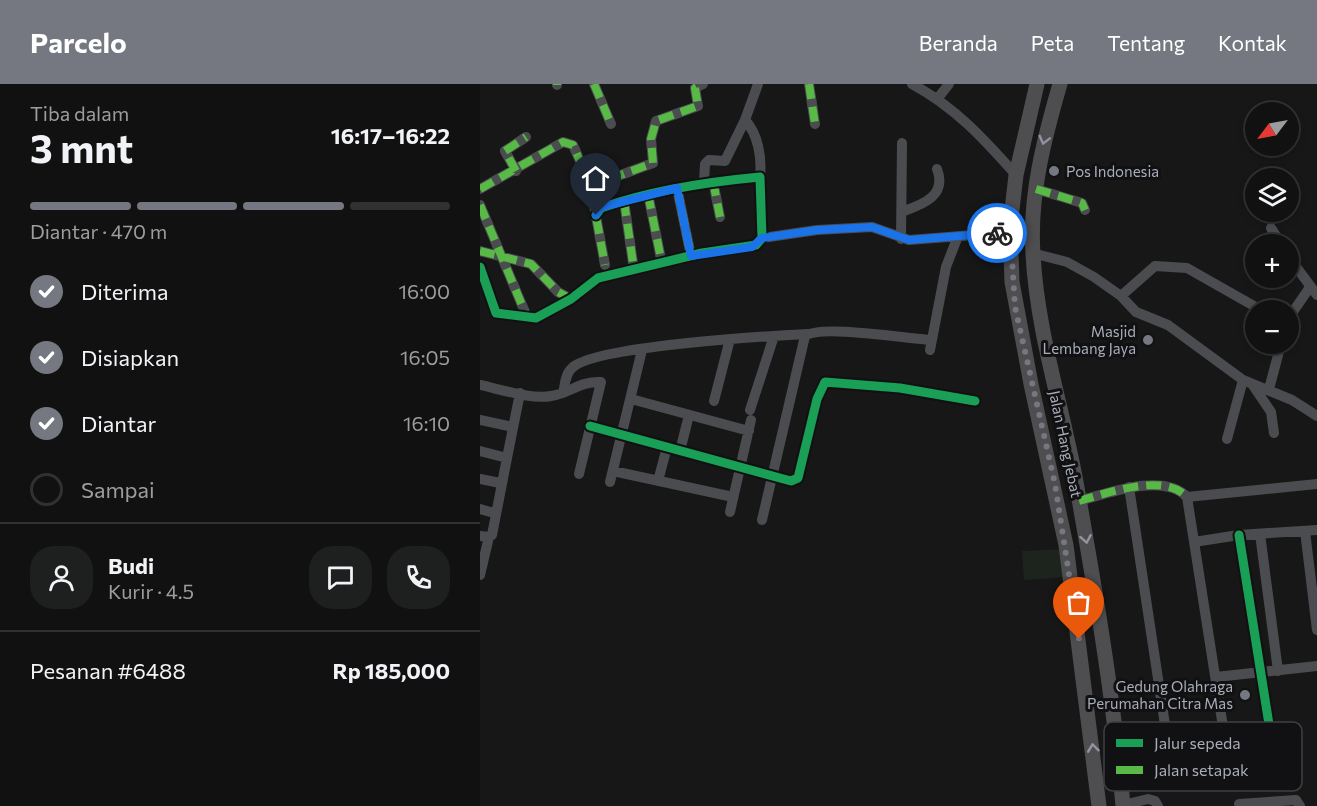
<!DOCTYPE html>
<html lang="id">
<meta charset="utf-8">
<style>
:root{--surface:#111;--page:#1e1f1f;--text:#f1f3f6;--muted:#9c9d9f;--line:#303131;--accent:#757880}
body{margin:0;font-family:Commissioner,sans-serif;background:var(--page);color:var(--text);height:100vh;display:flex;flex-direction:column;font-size:22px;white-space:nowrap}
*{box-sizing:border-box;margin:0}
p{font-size:20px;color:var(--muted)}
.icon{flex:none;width:33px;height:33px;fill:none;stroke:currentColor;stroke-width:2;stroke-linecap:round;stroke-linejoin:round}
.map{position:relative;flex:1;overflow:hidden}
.details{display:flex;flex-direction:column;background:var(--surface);width:480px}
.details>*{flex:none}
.needle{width:39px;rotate:238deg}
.tools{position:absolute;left:765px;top:18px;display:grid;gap:12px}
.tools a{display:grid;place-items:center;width:54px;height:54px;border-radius:50%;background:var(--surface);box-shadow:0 3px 9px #0003,0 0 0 2px var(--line);font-size:30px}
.pin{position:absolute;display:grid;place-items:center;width:51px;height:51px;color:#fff;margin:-62px -26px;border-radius:50% 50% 50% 0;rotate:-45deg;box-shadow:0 0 6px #0007}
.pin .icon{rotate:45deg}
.courier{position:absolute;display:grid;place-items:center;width:60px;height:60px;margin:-30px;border:4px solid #1a73e8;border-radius:50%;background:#fff;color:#222;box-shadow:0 2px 8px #0007}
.overview em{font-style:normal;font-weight:700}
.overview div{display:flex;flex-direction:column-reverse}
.overview{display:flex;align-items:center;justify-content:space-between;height:102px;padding:0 30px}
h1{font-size:39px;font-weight:700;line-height:45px}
.bar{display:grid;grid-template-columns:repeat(4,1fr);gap:9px 6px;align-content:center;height:72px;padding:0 30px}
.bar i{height:8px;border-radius:4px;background:var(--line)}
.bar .selected{background:var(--accent)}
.bar p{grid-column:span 4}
.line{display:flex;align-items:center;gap:15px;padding:0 30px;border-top:2px solid var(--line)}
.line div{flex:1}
.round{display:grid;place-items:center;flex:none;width:63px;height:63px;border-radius:24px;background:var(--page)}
ol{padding:0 30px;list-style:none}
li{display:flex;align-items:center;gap:18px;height:66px}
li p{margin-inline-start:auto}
li .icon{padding:6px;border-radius:50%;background:var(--accent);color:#fff;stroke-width:4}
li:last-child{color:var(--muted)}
li i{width:33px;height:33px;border:3px solid var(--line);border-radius:50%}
header{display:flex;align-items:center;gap:36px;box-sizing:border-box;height:84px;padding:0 30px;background:var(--accent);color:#fff}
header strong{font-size:28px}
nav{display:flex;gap:33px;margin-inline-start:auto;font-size:21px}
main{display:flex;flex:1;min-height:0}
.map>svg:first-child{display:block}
.green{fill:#1d241e}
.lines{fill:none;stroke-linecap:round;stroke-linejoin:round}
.minor{stroke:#4b4c50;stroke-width:10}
.highway{stroke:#4e4e51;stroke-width:15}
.quiet{stroke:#58b947;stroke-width:8;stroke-dasharray:15 8;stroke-linecap:butt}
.cycleway-casing{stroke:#111113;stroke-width:13}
.cycleway{stroke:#1a9f57;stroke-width:9}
.oneway{stroke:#92959e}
.done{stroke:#757880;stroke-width:6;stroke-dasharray:0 10.8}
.route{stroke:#1a73e8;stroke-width:8}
.poi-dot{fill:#757880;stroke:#111113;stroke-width:2}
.labels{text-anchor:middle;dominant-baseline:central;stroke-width:6;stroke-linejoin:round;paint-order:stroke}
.poi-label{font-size:15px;fill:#a8adb8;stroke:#111113;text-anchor:end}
.street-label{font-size:15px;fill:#a8adb8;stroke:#111113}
.key{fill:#111113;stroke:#3e4045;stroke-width:1.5}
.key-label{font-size:16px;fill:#a8adb8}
</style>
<header>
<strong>Parcelo</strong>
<nav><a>Beranda</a><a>Peta</a><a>Tentang</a><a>Kontak</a></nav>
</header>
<main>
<section class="details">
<div class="overview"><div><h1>3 mnt</h1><p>Tiba dalam</p></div><em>16:17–16:22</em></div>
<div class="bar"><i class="selected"></i><i class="selected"></i><i class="selected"></i><i></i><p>Diantar · 470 m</p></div>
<ol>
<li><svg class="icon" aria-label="check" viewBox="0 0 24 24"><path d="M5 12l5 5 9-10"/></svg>Diterima<p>16:00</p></li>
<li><svg class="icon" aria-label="check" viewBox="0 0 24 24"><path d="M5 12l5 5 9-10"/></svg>Disiapkan<p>16:05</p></li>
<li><svg class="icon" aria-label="check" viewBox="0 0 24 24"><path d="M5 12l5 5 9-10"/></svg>Diantar<p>16:10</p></li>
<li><i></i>Sampai</li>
</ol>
<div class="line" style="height:108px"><a class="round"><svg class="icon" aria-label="person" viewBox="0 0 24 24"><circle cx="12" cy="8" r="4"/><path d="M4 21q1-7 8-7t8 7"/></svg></a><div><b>Budi</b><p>Kurir · 4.5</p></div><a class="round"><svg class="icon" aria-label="chat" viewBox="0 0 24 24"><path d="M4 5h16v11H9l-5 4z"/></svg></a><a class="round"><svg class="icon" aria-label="phone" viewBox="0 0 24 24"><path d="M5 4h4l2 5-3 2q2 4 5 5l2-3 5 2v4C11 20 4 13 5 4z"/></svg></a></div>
<div class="line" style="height:78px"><div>Pesanan #6488</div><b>Rp 185,000</b></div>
</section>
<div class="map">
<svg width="837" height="722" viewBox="0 0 837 722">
<rect width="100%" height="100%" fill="#171717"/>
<!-- green -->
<path class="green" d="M584 465 585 493 544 496 542 467Z"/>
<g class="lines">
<!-- minor -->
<path class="minor" d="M77 0V1
M114 0 131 40
M278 0 265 36C278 50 282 73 280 93
M329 0 335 40
M432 0C475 23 504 55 536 91
M458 14 469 0
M36 87 25 67 46 53
M130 95 173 79 171 55 176 37 218 22 215 4 223 0
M233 97 240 133
M224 98 225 80 229 76 245 77 265 36
M197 104 211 172
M0 105 83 58 93 61 110 100 125 181
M556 105 602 119 605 126
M168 110 182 180
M144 117 154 186
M0 121 47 233
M424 127C444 120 467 111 457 85
M791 144 801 160
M282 154 337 146 392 143 429 156 520 149 530 143
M421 155 422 59
M0 167 51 180 78 208 91 215
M552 169 587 178 614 193 641 212 656 228 688 241 763 296 812 316 837 332
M808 172 837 211
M0 183 16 229 56 234 91 215 118 194 222 169 276 161 282 154 280 93C226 98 172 106 121 124L116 131
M641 212 675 182 707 184 781 226
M808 235 830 203
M450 266 466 183 478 152
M772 300 791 328 794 349
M0 301C19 305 53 316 71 312 91 309 99 297 121 298L99 390
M789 305 801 260
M83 309C85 301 85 290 92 284 113 262 289 252 328 250
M151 315 269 347
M234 317 250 255
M270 326 294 252
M0 336 33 343
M110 342 311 397 318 394 337 315 345 298 420 304 495 317
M747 355 763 296
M0 367 27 374 40 309
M200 367 209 331
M133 387 253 413
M0 395 20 399
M178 397 187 363
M130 398 162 266
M649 403 692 687
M707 413 749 681
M707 413 837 400
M599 417C628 409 684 388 707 413
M0 425 14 429
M250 428 271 336
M282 436 325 252C341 240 428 255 452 256
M825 447 837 546
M780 450 798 587
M0 452 9 453 12 451 27 374
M714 458 759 451 837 446
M0 491 9 453
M736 593 837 582
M640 691C666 689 779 684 794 672L759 451
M759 720 816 716 820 722
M643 721 668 715 675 717 678 722"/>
<!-- highway -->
<path class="highway" d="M557 0 536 91 530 143 532 198 551 300 586 461 619 722
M580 0C564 55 549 113 553 170 557 248 582 321 596 398 615 505 634 614 643 722"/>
<!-- quiet -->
<path class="quiet" d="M77 0V1
M114 0 131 40
M329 0 335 40
M36 87 25 67 46 53
M130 95 173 79 171 55 176 37 218 22 215 4 223 0
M233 97 240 133
M197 104 211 172
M0 105 83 58 93 61 110 100 125 181
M556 105 602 119 605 126
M168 110 182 180
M144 117 154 186
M0 121 47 233
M0 167 51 180 78 208 91 215
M599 417C628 409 684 388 707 413"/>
<!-- cycleway casing -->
<g class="cycleway-casing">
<path id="cycleway" d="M0 183 16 229 56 234 91 215 118 194 222 169 276 161 282 154 280 93C226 98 172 106 121 124L116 131
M110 342 311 397 318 394 337 315 345 298 420 304 495 317
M640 691C666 689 779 684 794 672L759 451"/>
</g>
<!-- cycleway -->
<use href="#cycleway" class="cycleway"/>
</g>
<!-- one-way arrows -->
<defs><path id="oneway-chevron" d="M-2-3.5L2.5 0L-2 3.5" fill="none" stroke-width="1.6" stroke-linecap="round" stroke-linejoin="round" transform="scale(1.5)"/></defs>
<g class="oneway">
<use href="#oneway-chevron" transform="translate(564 56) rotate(104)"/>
<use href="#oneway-chevron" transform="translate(606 455) rotate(80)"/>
<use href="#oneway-chevron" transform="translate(613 664) rotate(-97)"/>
</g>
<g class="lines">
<!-- done -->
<path class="done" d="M517 149 530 143 535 223 575 400 599 555"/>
<!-- route -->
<path class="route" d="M116 131 119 125 126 122 197 104 211 172 272 163 282 154 337 146 392 143 429 156 517 149"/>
</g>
<!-- markers -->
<g class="poi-dot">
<circle cx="574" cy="87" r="6"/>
<circle cx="668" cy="256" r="6"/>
<circle cx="765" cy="611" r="6"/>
</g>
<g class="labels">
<!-- poi labels -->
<g class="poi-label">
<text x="586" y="87" text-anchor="start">Pos Indonesia</text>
<text x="656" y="247">Masjid<tspan x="656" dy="17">Lembang Jaya</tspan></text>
<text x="753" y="602">Gedung Olahraga<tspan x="753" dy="17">Perumahan Citra Mas</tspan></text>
</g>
<!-- street labels -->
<g class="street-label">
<text transform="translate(586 360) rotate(78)">Jalan Hang Jebat</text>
</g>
</g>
<!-- legend -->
<rect x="624" y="638" width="198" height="69" rx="9" class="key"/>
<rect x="636" y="655" width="27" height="8" fill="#1a9f57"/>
<rect x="636" y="682" width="27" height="8" fill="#58b947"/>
<g class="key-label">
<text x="674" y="665">Jalur sepeda</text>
<text x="674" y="692">Jalan setapak</text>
</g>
</svg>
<div class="tools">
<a><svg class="needle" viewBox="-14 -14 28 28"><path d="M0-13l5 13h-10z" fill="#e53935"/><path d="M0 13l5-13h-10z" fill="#9c9d9f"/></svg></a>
<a><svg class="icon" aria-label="layers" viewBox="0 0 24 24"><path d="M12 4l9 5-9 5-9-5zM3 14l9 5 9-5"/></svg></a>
<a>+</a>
<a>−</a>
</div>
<div class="pin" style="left:599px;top:555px;background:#ea580c"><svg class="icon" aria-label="bag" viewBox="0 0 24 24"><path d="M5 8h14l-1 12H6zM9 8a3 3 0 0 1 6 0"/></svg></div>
<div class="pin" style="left:116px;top:131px;background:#1f2937"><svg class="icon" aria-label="home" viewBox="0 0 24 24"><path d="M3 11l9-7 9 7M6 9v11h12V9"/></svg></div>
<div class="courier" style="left:517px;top:149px"><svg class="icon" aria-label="bike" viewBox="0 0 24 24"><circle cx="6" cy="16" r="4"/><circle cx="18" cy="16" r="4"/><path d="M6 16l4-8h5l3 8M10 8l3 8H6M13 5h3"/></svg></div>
</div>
</main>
